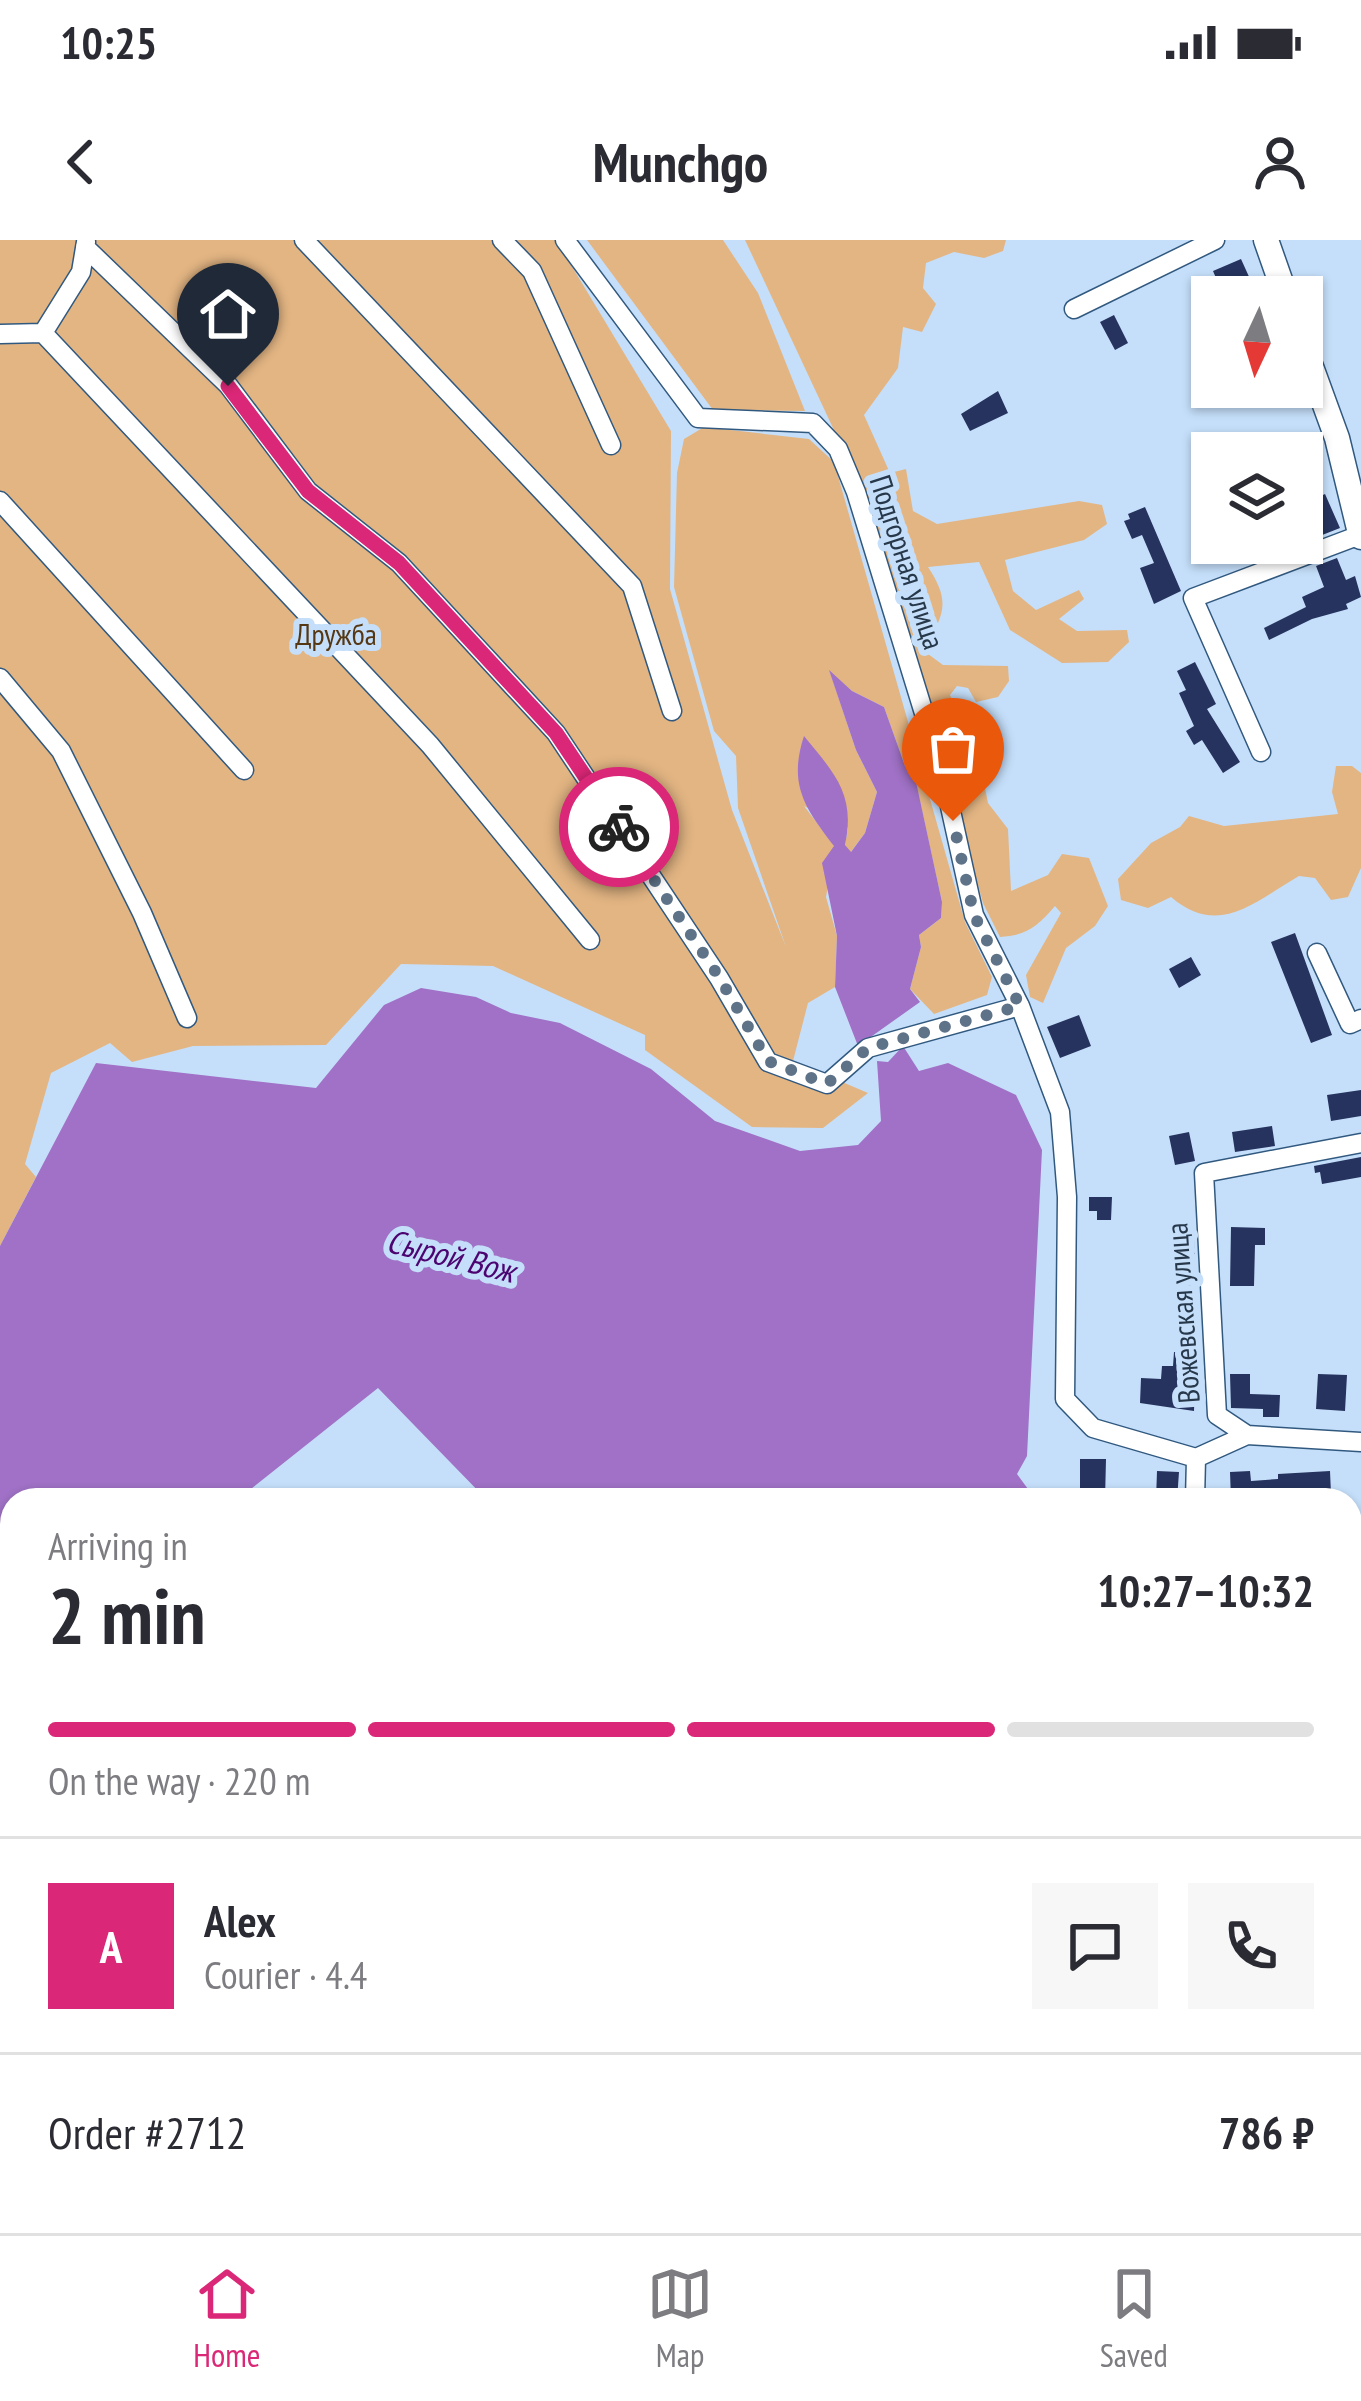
<!DOCTYPE html>
<meta charset="utf-8">
<style>
:root{--surface:#fff;--page:#f7f7f7;--text:#2b2b33;--muted:#7c7c81;--line:#e1e1e2;--accent:#db2777}
body{margin:0;font-family:"PT Sans Narrow",sans-serif;background:var(--page);color:var(--text);height:100vh;display:flex;flex-direction:column;font-size:45px;white-space:nowrap}
*{box-sizing:border-box;margin:0}
p{font-size:39px;color:var(--muted)}
.icon{flex:none;width:66px;height:66px;fill:none;stroke:currentColor;stroke-width:2;stroke-linecap:round;stroke-linejoin:round}
.map{position:relative;flex:1;overflow:hidden}
.sheet{position:absolute;left:0px;top:1248px;width:1362px;height:747px;display:flex;flex-direction:column;background:var(--surface);border-radius:36px 36px 0 0;box-shadow:0 3px 9px #0004}
.sheet>*{flex:none}
.needle{width:78px;rotate:184deg}
.controls{position:absolute;left:1191px;top:36px;display:grid;gap:24px}
.controls a{display:grid;place-items:center;width:132px;height:132px;border-radius:0px;background:var(--surface);box-shadow:0 3px 9px #0004;font-size:60px}
.pin{position:absolute;display:grid;place-items:center;width:102px;height:102px;color:#fff;margin:-123px -51px;border-radius:50% 50% 50% 0;rotate:-45deg;box-shadow:0 0 12px #0007}
.pin .icon{rotate:45deg}
.courier{position:absolute;display:grid;place-items:center;width:120px;height:120px;margin:-60px;border:9px solid #db2777;border-radius:50%;background:#fff;color:#222;box-shadow:0 3px 15px #0007}
.headline em{font-style:normal;font-weight:700}
.headline div{display:flex;flex-direction:column-reverse}
.headline{display:flex;align-items:center;justify-content:space-between;height:204px;padding:0 48px}
h1{font-size:78px;font-weight:700;line-height:90px}
.bar{display:grid;grid-template-columns:repeat(4,1fr);gap:18px 12px;align-content:center;height:144px;padding:0 48px}
.bar i{height:15px;border-radius:9px;background:var(--line)}
.bar .active{background:var(--accent)}
.bar p{grid-column:span 4}
.line{display:flex;align-items:center;gap:30px;padding:0 48px;border-top:3px solid var(--line)}
.line div{flex:1}
.round{display:grid;place-items:center;flex:none;width:126px;height:126px;border-radius:0px;background:var(--page)}
.status{display:flex;justify-content:space-between;align-items:center;height:84px;padding:0 60px;background:var(--surface);direction:ltr}
.status svg{height:33px;fill:currentColor}
header{display:flex;justify-content:space-between;align-items:center;height:156px;padding:0 48px;background:var(--surface);font-size:54px;font-weight:700}
.dock{display:flex;justify-content:space-around;align-items:center;height:168px;border-top:3px solid var(--line);background:var(--surface);font-size:33px;color:var(--muted)}
.dock a{display:grid;justify-items:center;gap:6px}
.dock .active{color:var(--accent)}
.map>svg:first-child{display:block}
.green{fill:#e3b583}
.water{fill:#a071c6}
.building{fill:#26335e}
.lines{fill:none;stroke-linecap:round;stroke-linejoin:round}
.minor-casing{stroke:#31597f;stroke-width:21}
.major-casing{stroke:#31597f;stroke-width:27}
.minor{stroke:#fff;stroke-width:18}
.major{stroke:#fff;stroke-width:24}
.done{stroke:#5e7288;stroke-width:12;stroke-dasharray:0 21.6}
.route{stroke:#db2777;stroke-width:15}
.labels{text-anchor:middle;dominant-baseline:central;stroke-width:12;stroke-linejoin:round;paint-order:stroke}
.street-label{font-size:30px;fill:#27384a;stroke:#c5dffa}
.park-label{font-size:30px;fill:#553714;stroke:#c5dffa}
.water-label{font-size:33px;font-style:italic;fill:#4c0471;stroke:#c5dffa}
</style>
<div class="status"><b>10:25</b><svg viewBox="0 0 49 12"><path d="M0 12V9h3v3zM5 12V6h3v6zM10 12V3h3v9zM15 12V0h3v12zM26 1h20v11H26zM47 4h2v5h-2z"/></svg></div>
<header><svg class="icon" aria-label="back" viewBox="0 0 24 24"><path d="M15 5l-7 7 7 7"/></svg>Munchgo<svg class="icon" aria-label="person" viewBox="0 0 24 24"><circle cx="12" cy="8" r="4"/><path d="M4 21q1-7 8-7t8 7"/></svg></header>
<div class="map">
<svg width="1361" height="1993" viewBox="0 0 1361 1993">
<rect width="100%" height="100%" fill="#c5dffa"/>
<!-- green -->
<path class="green" d="M0 0H556L671 191 670 349 732 570 786 707 738 568 736 516 714 491 674 347 677 233 684 199 704 187 809 199 834 222 965 682 992 737 987 755 934 774 910 749 921 707 919 695 941 678 942 662 915 538 905 526 884 467 852 451 830 432 856 510 877 552 865 593 850 613 845 605 848 588 804 566 835 606 826 657 837 696 835 747 808 763 793 821 868 853 823 888 752 887 645 810V795L493 726 401 724 326 805 193 806 132 822 110 803 51 833 25 924 36 937 0 1006Z
M587 0H723L758 53 805 171 713 170Z
M745 0H1006L1003 11 984 18 954 12 926 23 923 48 936 64 922 92 903 87 898 128 864 175 890 233 906 229 913 271 937 284 1079 261 1102 265 1107 284 1084 300 1005 320 1013 351 1036 370 1079 350 1084 359 1059 379 1077 391 1127 390 1129 402 1108 422 1062 423 1010 390 979 322 928 327C952 363 943 375 924 411L943 425 1008 426 1009 441 998 457 976 462 968 448 957 446 950 455 978 514 988 563 1008 589 1011 651 1048 635 1062 614 1089 618 1108 666 1095 686 1066 708 1043 763 1030 757 1026 735 1061 673 1055 666C1038 686 1026 696 1000 697L983 663 918 423 840 203Z
M1336 526H1352L1361 533V628L1348 657 1331 660 1315 638 1299 636C1254 662 1219 698 1171 657L1148 668 1121 660 1118 639 1151 603 1180 587 1189 576 1224 586 1338 574 1332 552Z"/>
<!-- water -->
<path class="water" d="M829 430 852 451 884 467 905 526 915 537 942 662 941 678 919 695 921 707 910 749 920 762 858 806 835 747 837 696 822 623 834 606C805 568 788 545 804 496 834 533 856 554 845 605L851 612 865 593 877 552 856 510Z
M421 748 476 757 511 773 560 783 651 829 715 881 800 911 858 905 881 881 877 821 888 822 903 806 919 831 948 823 1016 855 1042 910 1027 1216 1017 1234 1036 1260H487L378 1148 237 1260H12V1438L0 1448V1006L96 823 316 848 384 765Z
M889 1983H1272L1273 1993H888Z"/>
<!-- building -->
<path class="building" d="M1241 19 1255 50 1240 57H1224L1213 31Z
M1114 75 1128 103 1115 110 1100 82Z
M998 151 1008 173 970 191 961 174Z
M1325 254 1340 288 1312 299 1306 286 1302 288V265Z
M1145 267 1181 351 1154 364 1140 328 1154 323 1142 295 1132 299 1124 281 1130 279 1128 274Z
M1337 318 1346 340 1355 336 1361 357 1346 364 1348 369 1312 379 1269 400 1264 388 1306 367 1302 357 1324 347 1316 326Z
M1195 422 1216 464 1207 469 1240 522 1223 533 1202 500 1194 505 1186 491 1194 486 1179 453 1186 450 1177 431Z
M1295 693 1332 795 1311 803 1271 702Z
M1191 717 1201 735 1179 748 1169 729Z
M1079 775 1091 806 1060 818 1047 787Z
M1361 850V876L1331 881 1327 855Z
M1272 886 1275 906 1235 912 1232 892Z
M1189 892 1195 921 1175 925 1169 896Z
M1361 917V937L1322 944 1320 932 1315 933 1314 926Z
M1089 957H1112L1111 980H1097V971H1089Z
M1231 987 1265 988V1005H1255L1254 1046H1230Z
M1179 998H1194L1196 1058H1180Z
M1174 1112 1196 1113 1194 1171 1140 1163 1141 1138 1161 1139 1162 1126H1173Z
M1230 1134H1250V1154L1280 1155 1279 1177H1263V1169L1231 1168Z
M1318 1134 1347 1135 1345 1171 1316 1169Z
M1080 1219H1106L1105 1260H1080Z
M1157 1231 1179 1232 1177 1260H1156Z
M1250 1231 1251 1241 1278 1239V1234L1330 1231 1331 1254 1292 1256V1260H1231L1230 1232Z"/>
<g class="lines">
<!-- minor casing -->
<g class="minor-casing">
<path id="minor" d="M304 0 632 346 672 471
M502 0 532 31 611 205
M565 0 698 178 813 183 838 209 856 252 943 535 974 675 1020 766 1060 872 1067 957 1065 1159 1093 1188 1196 1218
M85 7 228 145 308 251 399 323 556 493 719 738 768 822 827 844 868 808 1020 766
M1074 69 1215 0
M43 93 430 505 590 700
M0 94 43 93 81 32 86 2
M0 261 244 530
M0 438 61 511 142 673 187 778
M1261 512 1193 358 1360 295
M1317 713 1350 784 1361 779
M1247 1195 1217 1175 1204 933 1361 903
M1196 1218 1247 1195 1361 1202
M1195 1260 1196 1218
M1350 1487 1361 1488
M0 1785 12 1776
M121 1983 130 1993
M531 1983 537 1993
M69 1993 91 1983
M493 1993 505 1983"/>
</g>
<!-- major casing -->
<g class="major-casing">
<path id="major" d="M1266 0 1286 57
M1302 102 1337 198 1361 297
M1350 1838 1361 1840
M787 1993 790 1983"/>
</g>
<!-- minor -->
<use href="#minor" class="minor"/>
<!-- major -->
<use href="#major" class="major"/>
</g>
<g class="lines">
<!-- done -->
<path class="done" d="M619 587 719 737 768 821 827 844 868 808 1020 766 974 675 953 581"/>
<!-- route -->
<path class="route" d="M228 146 308 251 399 323 556 493 619 587"/>
</g>
<g class="labels">
<!-- street labels -->
<g class="street-label">
<text transform="translate(908 322) rotate(72)">Подгорная улица</text>
<text transform="translate(1182 1073) rotate(-94)">Вожевская улица</text>
</g>
<!-- park labels -->
<g class="park-label">
<text x="336" y="393">Дружба</text>
</g>
<!-- water labels -->
<g class="water-label">
<text transform="translate(451 1015) rotate(14)">Сырой Вож</text>
</g>
</g>
</svg>
<div class="controls">
<a><svg class="needle" viewBox="-14 -14 28 28"><path d="M0-13l5 13h-10z" fill="#e53935"/><path d="M0 13l5-13h-10z" fill="#7c7c81"/></svg></a>
<a><svg class="icon" aria-label="layers" viewBox="0 0 24 24"><path d="M12 4l9 5-9 5-9-5zM3 14l9 5 9-5"/></svg></a>
</div>
<div class="pin" style="left:953px;top:581px;background:#ea580c"><svg class="icon" aria-label="bag" viewBox="0 0 24 24"><path d="M5 8h14l-1 12H6zM9 8a3 3 0 0 1 6 0"/></svg></div>
<div class="pin" style="left:228px;top:146px;background:#1f2937"><svg class="icon" aria-label="home" viewBox="0 0 24 24"><path d="M3 11l9-7 9 7M6 9v11h12V9"/></svg></div>
<div class="courier" style="left:619px;top:587px"><svg class="icon" aria-label="bike" viewBox="0 0 24 24"><circle cx="6" cy="16" r="4"/><circle cx="18" cy="16" r="4"/><path d="M6 16l4-8h5l3 8M10 8l3 8H6M13 5h3"/></svg></div>
<section class="sheet">
<div class="headline"><div><h1>2 min</h1><p>Arriving in</p></div><em>10:27–10:32</em></div>
<div class="bar"><i class="active"></i><i class="active"></i><i class="active"></i><i></i><p>On the way · 220 m</p></div>
<div class="line" style="height:216px"><b class="round" style="background:var(--accent);color:#fff">A</b><div><b>Alex</b><p>Courier · 4.4</p></div><a class="round"><svg class="icon" aria-label="chat" viewBox="0 0 24 24"><path d="M4 5h16v11H9l-5 4z"/></svg></a><a class="round"><svg class="icon" aria-label="phone" viewBox="0 0 24 24"><path d="M5 4h4l2 5-3 2q2 4 5 5l2-3 5 2v4C11 20 4 13 5 4z"/></svg></a></div>
<div class="line" style="height:156px"><div>Order #2712</div><b>786 ₽</b></div>
</section>
</div>
<nav class="dock">
<a class="active"><svg class="icon" aria-label="home" viewBox="0 0 24 24"><path d="M3 11l9-7 9 7M6 9v11h12V9"/></svg>Home</a>
<a><svg class="icon" aria-label="map" viewBox="0 0 24 24"><path d="M3 6l6-2 6 2 6-2v14l-6 2-6-2-6 2zM9 4v14M15 6v14"/></svg>Map</a>
<a><svg class="icon" aria-label="saved" viewBox="0 0 24 24"><path d="M7 4h10v16l-5-4-5 4z"/></svg>Saved</a>
</nav>
